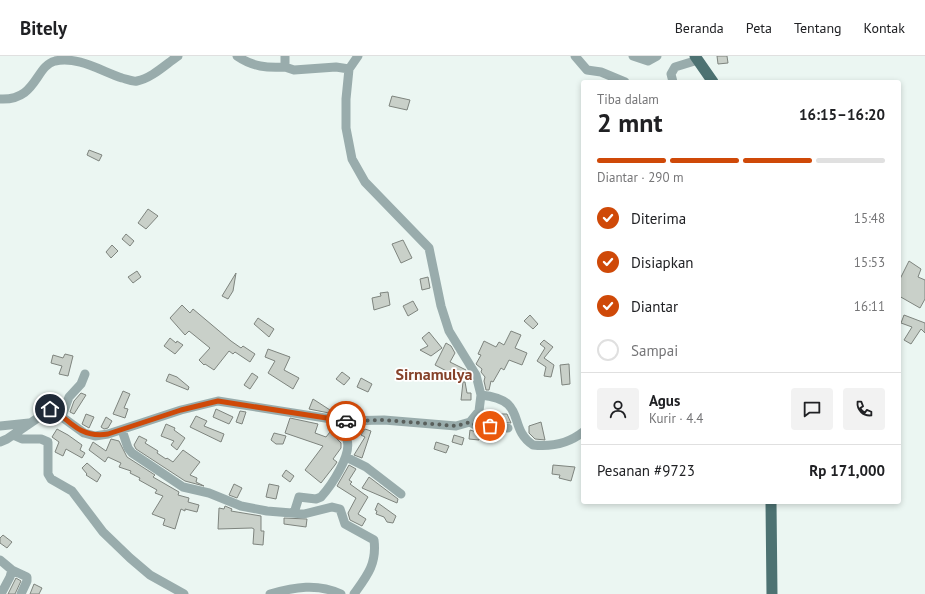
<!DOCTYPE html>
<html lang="id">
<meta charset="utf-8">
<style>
:root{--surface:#fff;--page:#f2f2f2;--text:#202124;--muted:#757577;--line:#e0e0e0;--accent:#cf4908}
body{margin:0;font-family:"PT Sans",sans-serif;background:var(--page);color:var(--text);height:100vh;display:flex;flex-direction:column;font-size:15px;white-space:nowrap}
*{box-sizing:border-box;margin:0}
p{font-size:13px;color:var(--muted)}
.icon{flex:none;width:22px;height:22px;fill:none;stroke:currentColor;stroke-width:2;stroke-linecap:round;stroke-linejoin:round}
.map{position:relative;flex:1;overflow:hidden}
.panel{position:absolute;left:581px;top:24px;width:320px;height:424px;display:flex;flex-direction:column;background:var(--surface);border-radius:4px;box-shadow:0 2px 6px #0003}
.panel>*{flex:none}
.pin{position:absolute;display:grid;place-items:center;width:34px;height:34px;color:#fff;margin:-17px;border:2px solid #fff;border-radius:50%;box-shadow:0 1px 4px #0007}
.courier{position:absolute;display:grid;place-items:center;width:40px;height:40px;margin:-20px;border:3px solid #cf4908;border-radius:50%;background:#fff;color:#222;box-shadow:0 1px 5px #0007}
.summary em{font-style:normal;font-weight:800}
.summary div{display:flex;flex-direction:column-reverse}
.summary{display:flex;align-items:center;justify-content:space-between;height:68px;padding:0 16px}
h1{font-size:26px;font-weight:800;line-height:30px}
.bar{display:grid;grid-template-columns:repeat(4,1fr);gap:6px 4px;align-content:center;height:48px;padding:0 16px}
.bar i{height:5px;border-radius:3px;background:var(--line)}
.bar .active{background:var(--accent)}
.bar p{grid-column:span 4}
.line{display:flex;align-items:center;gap:10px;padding:0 16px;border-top:1px solid var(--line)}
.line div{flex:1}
.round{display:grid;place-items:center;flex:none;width:42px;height:42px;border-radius:4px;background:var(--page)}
ol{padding:0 16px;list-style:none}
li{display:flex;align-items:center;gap:12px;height:44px}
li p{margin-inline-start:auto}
li .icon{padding:4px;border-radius:50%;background:var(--accent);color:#fff;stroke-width:4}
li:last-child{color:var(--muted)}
li i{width:22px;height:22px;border:2px solid var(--line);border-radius:50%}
header{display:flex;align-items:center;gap:24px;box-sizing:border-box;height:56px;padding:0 20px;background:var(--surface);border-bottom:1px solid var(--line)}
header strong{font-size:19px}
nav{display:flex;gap:22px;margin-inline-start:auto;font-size:14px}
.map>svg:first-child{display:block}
.building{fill:#c9d0c9;stroke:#7e847e}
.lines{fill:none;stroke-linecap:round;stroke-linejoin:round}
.minor{stroke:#99acac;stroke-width:9}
.major{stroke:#4d7272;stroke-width:11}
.done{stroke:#595f5c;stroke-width:4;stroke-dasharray:0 7.2}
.route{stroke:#cf4908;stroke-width:5}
.labels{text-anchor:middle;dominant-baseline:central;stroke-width:3.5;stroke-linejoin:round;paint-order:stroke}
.quarter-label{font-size:16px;font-weight:bold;fill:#86422a;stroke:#fff}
</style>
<header>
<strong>Bitely</strong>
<nav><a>Beranda</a><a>Peta</a><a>Tentang</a><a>Kontak</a></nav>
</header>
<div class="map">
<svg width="925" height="538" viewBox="0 0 925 538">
<rect width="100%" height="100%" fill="#ebf6f2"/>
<!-- building -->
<path class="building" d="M717 0H727L728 7 718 8Z
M392 40 410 44 407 54 389 50Z
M89 94 102 99 99 105 87 99Z
M148 153 158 160 146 173 138 167Z
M126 178 134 185 130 190 122 183Z
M403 184 412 202 401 207 392 188Z
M112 189 118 195 111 202 106 196Z
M909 205 921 213 918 221 925 224V243L920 252 899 240V225Z
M137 215 141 221 133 227 128 221Z
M236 217 233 235 228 243 222 240Z
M428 221 430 232 422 234 420 223Z
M388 236 390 249 374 254 372 242 381 240 380 237Z
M413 245 418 254 408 260 403 250Z
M182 249 190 257 193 253 231 285 241 292 243 290 255 298 250 306 235 296 233 298 229 295 214 314 205 308 204 309 199 304 210 292 189 275 185 279 170 262Z
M530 259 538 268 533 273 524 265Z
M904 259 925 267V277L921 273 911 288 904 284 912 271 901 267Z
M258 262 274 273 269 281 254 268Z
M511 275 521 279 515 292 527 297 522 309 509 304 504 314 501 312 493 326 491 325 489 334H486L484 325 485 321 481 316 482 313 476 308 481 299 478 298 484 285 496 291 499 286 504 289Z
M429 276 442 292 431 300 420 294 428 290 422 282Z
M170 282 176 287 177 285 183 289 175 298 164 290Z
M544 284 553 291 544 302 554 309 551 321 544 320 546 311 537 305 545 292 540 288Z
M446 287 451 290 455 297 450 306 466 314 462 323 435 309Z
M268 293 290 301 284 314 299 322 293 333 268 317 275 305 265 301Z
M65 298 73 300 68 320 59 318 62 310 51 307 53 299 63 302Z
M569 308 570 328 562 329 560 309Z
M342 316 350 322 344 329 336 323Z
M252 317 258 321 250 333 244 329Z
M169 318 177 321 189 331 188 334 166 325Z
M361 322 372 328 368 336 357 331Z
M463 326H465L467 337H471V344H461Z
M123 335 130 338 124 352 128 353 125 362 113 358Z
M81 337 86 339 74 358 70 356 74 345Z
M313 343 330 354 329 357 309 353Z
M216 353 233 361 229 368 213 361Z
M240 355 246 356 242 368 236 366Z
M86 358 94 361 89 372 82 368Z
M498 358H507L511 367 499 366Z
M196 360 207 365 204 370 224 378 221 386 190 371Z
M106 361 112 365 108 372 104 373 101 371Z
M290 362 318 368 315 377 326 381 330 376 341 387V392L333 403 337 406 335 409 321 427 305 414 323 390 285 377Z
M541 366 545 384 535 383 529 377V370Z
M166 368 175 372 174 374 185 382 177 394 171 389 174 385 161 380Z
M57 373 68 379 82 389 80 394 85 397 82 402 66 393 63 400 55 396 59 386 52 381Z
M365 373 371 375 362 402 354 399 365 381 361 379Z
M470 374 480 377 479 384 469 383Z
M274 377 286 380 283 388H276L271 384Z
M454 379 464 382 462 389 452 386Z
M139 380 147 384 145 387 158 395 157 397 166 403 167 402 173 406 183 394 200 406 190 419 197 422 196 426 204 430 185 425 136 393 134 389Z
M111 383 119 385 127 401 155 419 153 421 179 436 178 439 189 442 188 446 199 449 197 456 185 453V455L181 453 175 473 163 469 165 463 152 458 163 440 155 437 157 434 139 424 140 422 130 417 131 415 119 411 121 407 108 401 105 406 89 394 93 386 106 395Z
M436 386 449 390 446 397 434 393Z
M87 407 101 419 97 426 86 419 87 418 82 412Z
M349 409 356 413 349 424 352 426 350 428 368 441 358 458 366 463 362 470 350 464 348 457 356 442 337 430Z
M553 409 575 411 571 425 559 422 560 419 552 418Z
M286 414 294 420 290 426 282 420Z
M369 421 398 443 397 447 362 432Z
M234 428 242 432 237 442 229 439Z
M269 428 279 430 276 443 266 441Z
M378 447 396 460 393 467 387 466 384 461 376 458 377 455 375 454Z
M225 450 232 453 231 455 261 460V475H264L263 489 253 488 254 473 252 472 218 473 219 452 224 453Z
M284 462 307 463 306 471 284 468Z
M3 479 12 486 7 492 0 487V482Z
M16 522 21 525 15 538H8Z
M34 528 42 532 39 538H30Z"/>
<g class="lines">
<!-- minor -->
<path class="minor" d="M237 0C253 11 267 12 285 11
M575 0 587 14 601 16 625 26
M633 0 648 5 657 0
M349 13 358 0
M673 26 671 18 675 11 698 4
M0 43C37 45 35 10 55 5 78 0 101 15 122 22 126 23 132 26 137 25 152 22 166 8 178 0
M481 339C529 344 506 371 533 389 552 391 568 388 583 376
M62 360 69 341 81 328 85 318
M470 366 479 371 508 372
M0 370 29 367
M122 374 128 392 132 397 183 431 209 437 241 450 267 455 304 458 332 451 340 453 345 468 374 484C377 508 367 520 354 538
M13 379 22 383H41L48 386V418L51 423 72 435 103 476 130 502 150 519 184 538
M0 386 7 383 51 353 84 377 95 380 108 378 181 354 218 345 344 365 384 364 456 370 470 366 479 355 481 339 476 319 449 275 441 250 429 192 365 126 352 103 346 72V43L349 13 336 11 294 14 285 11V0
M346 401 366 411 401 438
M294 457 299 441 316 443 321 441C331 430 352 399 347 384 345 376 338 370 333 363
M0 504 12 514 10 521 1 538
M12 514 27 521V525L21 538
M270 538C295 531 317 527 341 538"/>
<!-- major -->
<path class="major" d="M695 0 713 26
M771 446 772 538"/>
</g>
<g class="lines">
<!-- done -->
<path class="done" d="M346 365 384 364 456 370 470 366 479 371 490 370"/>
<!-- route -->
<path class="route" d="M50 353 55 354C72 369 84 382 108 378L181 354 218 345 346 365"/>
</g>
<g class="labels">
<!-- quarter labels -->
<g class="quarter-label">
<text x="434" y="318">Sirnamulya</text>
</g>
</g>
</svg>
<div class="pin" style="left:490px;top:370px;background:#ea580c"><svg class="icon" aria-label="bag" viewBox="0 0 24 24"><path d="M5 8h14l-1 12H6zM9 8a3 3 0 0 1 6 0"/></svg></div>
<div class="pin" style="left:50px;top:353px;background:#1f2937"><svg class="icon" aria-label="home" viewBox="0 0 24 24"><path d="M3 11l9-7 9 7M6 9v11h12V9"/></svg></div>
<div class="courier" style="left:346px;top:365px"><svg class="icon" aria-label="car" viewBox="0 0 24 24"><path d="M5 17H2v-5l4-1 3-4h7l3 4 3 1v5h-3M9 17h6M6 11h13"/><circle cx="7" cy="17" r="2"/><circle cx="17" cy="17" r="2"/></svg></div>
<section class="panel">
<div class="summary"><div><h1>2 mnt</h1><p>Tiba dalam</p></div><em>16:15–16:20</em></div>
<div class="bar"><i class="active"></i><i class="active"></i><i class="active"></i><i></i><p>Diantar · 290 m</p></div>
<ol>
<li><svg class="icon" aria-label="check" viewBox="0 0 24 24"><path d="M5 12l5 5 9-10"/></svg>Diterima<p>15:48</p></li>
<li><svg class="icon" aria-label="check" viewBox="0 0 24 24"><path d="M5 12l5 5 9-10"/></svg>Disiapkan<p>15:53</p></li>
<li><svg class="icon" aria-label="check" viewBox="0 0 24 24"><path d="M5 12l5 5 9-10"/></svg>Diantar<p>16:11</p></li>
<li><i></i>Sampai</li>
</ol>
<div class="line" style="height:72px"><a class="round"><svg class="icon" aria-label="person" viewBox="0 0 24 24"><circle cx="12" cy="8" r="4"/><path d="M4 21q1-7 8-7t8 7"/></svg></a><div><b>Agus</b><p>Kurir · 4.4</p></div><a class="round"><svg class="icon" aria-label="chat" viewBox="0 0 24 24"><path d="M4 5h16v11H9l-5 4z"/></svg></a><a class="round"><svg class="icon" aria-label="phone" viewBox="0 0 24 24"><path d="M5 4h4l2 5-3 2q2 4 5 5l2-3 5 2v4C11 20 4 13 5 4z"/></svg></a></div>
<div class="line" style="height:52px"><div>Pesanan #9723</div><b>Rp 171,000</b></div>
</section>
</div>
